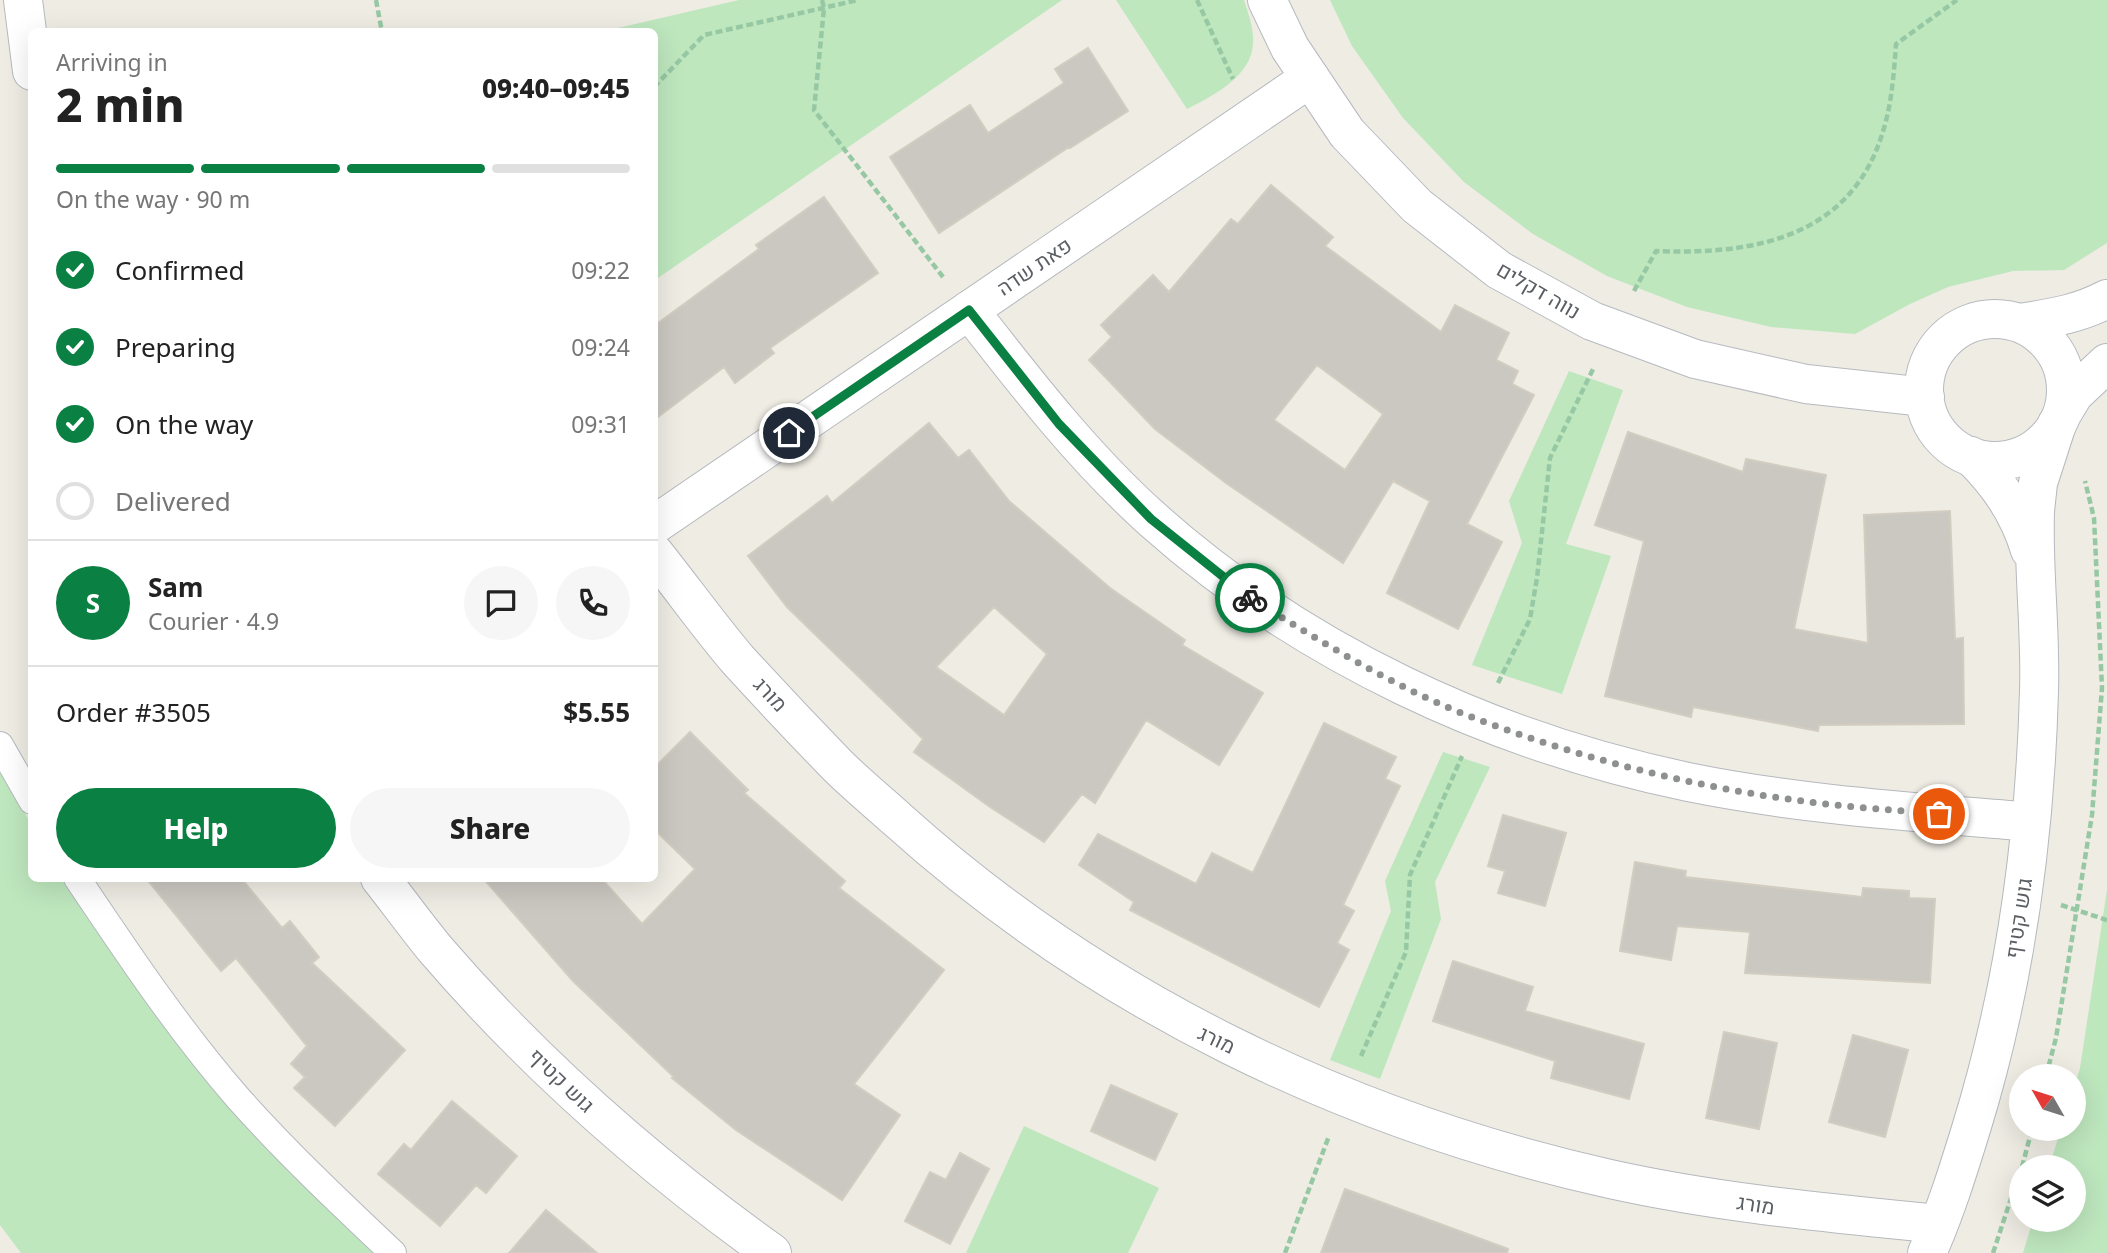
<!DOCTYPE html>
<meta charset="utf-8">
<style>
:root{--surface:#fff;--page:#f6f6f6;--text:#222;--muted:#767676;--line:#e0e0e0;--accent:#0b8043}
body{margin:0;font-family:"Noto Sans",Heebo,sans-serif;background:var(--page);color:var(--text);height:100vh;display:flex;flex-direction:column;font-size:26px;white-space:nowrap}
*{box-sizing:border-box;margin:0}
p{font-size:23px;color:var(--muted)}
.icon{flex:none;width:38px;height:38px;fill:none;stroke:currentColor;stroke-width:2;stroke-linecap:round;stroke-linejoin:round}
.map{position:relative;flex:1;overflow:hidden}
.details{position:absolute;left:28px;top:28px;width:630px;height:854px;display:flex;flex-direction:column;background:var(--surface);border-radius:10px;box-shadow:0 7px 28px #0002}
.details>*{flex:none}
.needle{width:46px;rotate:309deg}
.fabs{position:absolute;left:2009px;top:1064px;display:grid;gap:14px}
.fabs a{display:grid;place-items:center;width:77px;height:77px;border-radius:50%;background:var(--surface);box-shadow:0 7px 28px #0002;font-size:35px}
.pin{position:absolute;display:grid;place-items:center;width:60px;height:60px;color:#fff;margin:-30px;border:4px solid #fff;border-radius:50%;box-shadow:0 2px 7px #0007}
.courier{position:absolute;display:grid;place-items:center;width:70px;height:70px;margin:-35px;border:5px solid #0b8043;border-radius:50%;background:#fff;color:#222;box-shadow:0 2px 9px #0007}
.summary em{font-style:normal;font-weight:800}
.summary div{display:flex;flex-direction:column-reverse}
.summary{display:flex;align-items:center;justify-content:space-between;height:119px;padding:0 28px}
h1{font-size:46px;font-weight:800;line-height:52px}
.bar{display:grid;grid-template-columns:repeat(4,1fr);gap:10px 7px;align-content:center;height:84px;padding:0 28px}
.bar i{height:9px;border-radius:5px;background:var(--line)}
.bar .selected{background:var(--accent)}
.bar p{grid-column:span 4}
.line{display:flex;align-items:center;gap:18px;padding:0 28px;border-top:2px solid var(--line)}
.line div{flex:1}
.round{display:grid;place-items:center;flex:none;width:74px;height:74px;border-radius:37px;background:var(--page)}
ol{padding:0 28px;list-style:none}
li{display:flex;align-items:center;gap:21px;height:77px}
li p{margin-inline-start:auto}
li .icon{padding:7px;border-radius:50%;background:var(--accent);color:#fff;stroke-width:4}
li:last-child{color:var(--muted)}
li i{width:38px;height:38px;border:4px solid var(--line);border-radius:50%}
.action{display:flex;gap:14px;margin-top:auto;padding:14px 28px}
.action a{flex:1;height:80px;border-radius:42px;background:var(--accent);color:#fff;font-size:28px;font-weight:800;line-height:80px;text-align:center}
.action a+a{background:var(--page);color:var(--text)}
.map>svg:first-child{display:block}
.green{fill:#bee7be}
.building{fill:#cbc8c2;stroke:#d3cdc1;stroke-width:2;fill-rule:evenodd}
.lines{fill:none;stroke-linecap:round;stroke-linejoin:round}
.lane-casing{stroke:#b5b9be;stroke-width:28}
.street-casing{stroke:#b5b9be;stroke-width:40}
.secondary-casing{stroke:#b6bac0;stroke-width:40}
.path{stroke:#97c8a4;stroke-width:4.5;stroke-dasharray:7 3.5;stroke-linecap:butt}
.lane{stroke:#fff;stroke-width:26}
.street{stroke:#fff;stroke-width:38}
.secondary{stroke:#fff;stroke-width:38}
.done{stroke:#8e9090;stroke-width:7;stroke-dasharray:0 12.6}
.route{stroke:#0b8043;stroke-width:9}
.labels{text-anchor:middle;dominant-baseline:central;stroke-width:7;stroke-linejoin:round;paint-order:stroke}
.street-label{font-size:21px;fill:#5b5f64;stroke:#fff}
</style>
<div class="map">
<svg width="2107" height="1253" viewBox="0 0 2107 1253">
<rect width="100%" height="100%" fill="#eeece3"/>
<!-- green -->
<path class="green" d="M739 0H1062L655 280 654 32 605 31Z
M1116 0H1244C1248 13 1254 28 1253 43 1252 76 1213 96 1187 109Z
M1330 0H2107V243L2064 270 2013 271 1948 287 1910 304 1855 334 1771 327 1687 307 1607 276 1533 234 1464 182 1403 118 1352 46Z
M1569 371 1623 390 1566 544 1611 556 1562 694 1472 665 1522 543 1509 501Z
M1443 752 1490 767 1435 882 1441 919 1380 1079 1330 1060 1391 911 1385 881Z
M0 769 31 824 32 878 62 879 141 995 375 1253H21L0 1225Z
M2107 890V1253H2023L2033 1220H2074V1167H2049L2061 1129H2074V1088L2080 1068Z
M1024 1126 1159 1188 1128 1253H966Z"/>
<!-- building -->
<path class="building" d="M1088 48 1128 111 1070 148 1069 147 939 233 890 157 970 105 988 133 1064 83 1055 69Z
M1271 185 1333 237 1325 246 1441 332 1455 305 1509 333 1496 360 1518 371 1512 384 1534 395 1467 524 1502 542 1458 629 1387 593 1430 501 1393 481 1343 563 1226 483 1155 429 1089 360 1112 337 1101 325 1153 275 1169 292 1231 219 1238 224ZM1317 365 1383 414 1345 470 1274 420Z
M824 197 878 273 770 348 774 353 735 383 724 367 654 420V326L759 249 756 245Z
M929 423 958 458 969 450 1009 501 1110 588 1185 640 1182 645 1263 693 1219 765 1146 720 1095 803 1082 794 1044 842 990 807 914 752 923 739 787 607 748 556 827 496 832 503ZM994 607 1047 654 1004 715 936 667Z
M1628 432 1743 472 1746 459 1826 475 1794 629 1868 643 1864 515 1950 511 1955 639 1963 638 1964 724 1819 725 1818 731 1693 707 1691 717 1605 696 1644 541 1595 525Z
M1324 723 1396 757 1385 779 1400 786 1343 905 1354 911 1337 943 1349 950 1319 1007 1130 910 1134 902 1079 865 1098 834 1196 884 1212 853 1253 873Z
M690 732 748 790 744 793 845 881 839 888 944 970 854 1084 900 1115 842 1200 736 1130 672 1078 674 1077 573 981 483 878H601L642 924 695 869 654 829V768Z
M1503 815 1566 833 1545 906 1498 893 1505 871 1488 866Z
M1635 862 1686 871 1685 877 1862 897 1863 888 1909 891V898L1935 899 1930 983 1745 973 1750 932 1677 926 1671 960 1620 951Z
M146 878H241L282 928 290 921 319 957 312 963 405 1050 335 1126 294 1088 305 1077 291 1064 307 1046 236 958 221 971Z
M1453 961 1533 987 1525 1011 1644 1044 1629 1099 1551 1078 1555 1061 1433 1021Z
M1724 1032 1777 1043 1759 1129 1706 1118Z
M1853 1035 1908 1050 1885 1137 1829 1122Z
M1111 1085 1177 1114 1155 1160 1091 1131Z
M452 1101 517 1156 486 1193 476 1185 440 1226 378 1174 404 1144 411 1150Z
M960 1153 989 1169 950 1244 905 1221 930 1172 946 1180Z
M1345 1189 1508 1249 1507 1253H1321Z
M546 1210 597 1253H509Z"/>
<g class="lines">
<!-- lane casing -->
<g class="lane-casing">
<path id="lane" d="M0 745 32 801
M77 878C128 954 178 1029 238 1098 286 1152 340 1203 393 1253"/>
</g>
<!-- street casing -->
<g class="street-casing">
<path id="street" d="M23 0 32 71
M969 310C1026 383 1083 457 1152 519 1302 653 1492 741 1688 782 1801 805 1917 812 2031 822
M1971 456C1999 483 2019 513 2030 550
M654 525 1310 78
M654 553C682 588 709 626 738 660 770 695 803 730 836 764 856 784 877 801 898 820 1099 1001 1346 1120 1610 1179 1718 1203 1829 1213 1939 1224
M380 878C399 902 417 927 436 950 535 1065 649 1165 772 1253
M1927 1253C1945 1213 1958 1171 1971 1129 2015 987 2035 839 2039 691 2041 631 2033 571 2035 511L2038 483 2057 424"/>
</g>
<!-- secondary casing -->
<g class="secondary-casing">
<path id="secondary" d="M1267 0 1290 48 1347 133 1417 206 1499 270 1592 321 1695 359 1806 384 1925 397
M1924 390a71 71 0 1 1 142 0a71 71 0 1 1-142 0Z
M2020 323C2051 318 2079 314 2107 299
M2062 414 2074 394 2107 363"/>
</g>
<!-- path -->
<path class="path" d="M376 0 382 32
M822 0 824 8 814 110 943 277
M1197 0 1233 79
M654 87 704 35 858 0
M1634 291 1656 251C1754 255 1853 238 1884 128 1892 101 1894 72 1896 44L1957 0
M1498 683 1530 619 1537 578 1550 458 1594 367
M2061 905 2107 920
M1361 1056 1406 952 1410 875 1462 756
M2046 1076 2056 1038 2092 815 2102 688 2094 518 2085 481
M2022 1167 2032 1129
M1285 1253 1329 1136
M1993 1253 2021 1168"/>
<!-- lane -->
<use href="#lane" class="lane"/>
<!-- street -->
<use href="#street" class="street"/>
<!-- secondary -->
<use href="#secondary" class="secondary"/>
</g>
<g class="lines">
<!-- done -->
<path class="done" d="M1250 598C1319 640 1388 684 1464 714 1572 756 1687 786 1802 801 1847 807 1893 810 1939 814"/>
<!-- route -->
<path class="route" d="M789 433 969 310 1059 424 1151 519 1250 598"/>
</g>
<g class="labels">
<!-- street labels -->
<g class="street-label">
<text transform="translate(1034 266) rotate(-34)">פאת שדה</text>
<text transform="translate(1539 290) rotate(30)">נווה דקלים</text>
<text transform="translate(771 694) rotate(47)">מורג</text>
<text transform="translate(2018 918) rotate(-81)">גוש קטיף</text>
<text transform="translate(1217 1039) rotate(25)">מורג</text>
<text transform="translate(562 1080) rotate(44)">גוש קטיף</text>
<text transform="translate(1756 1204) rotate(9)">מורג</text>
</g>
</g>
</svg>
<div class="fabs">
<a><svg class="needle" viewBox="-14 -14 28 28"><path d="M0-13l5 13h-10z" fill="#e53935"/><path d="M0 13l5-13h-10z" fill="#767676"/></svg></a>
<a><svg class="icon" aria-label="layers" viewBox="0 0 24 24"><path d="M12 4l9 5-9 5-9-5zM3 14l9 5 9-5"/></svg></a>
</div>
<div class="pin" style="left:1939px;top:814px;background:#ea580c"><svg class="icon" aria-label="bag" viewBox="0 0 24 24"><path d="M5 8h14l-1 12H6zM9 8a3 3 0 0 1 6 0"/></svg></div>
<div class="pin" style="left:789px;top:433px;background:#1f2937"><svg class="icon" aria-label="home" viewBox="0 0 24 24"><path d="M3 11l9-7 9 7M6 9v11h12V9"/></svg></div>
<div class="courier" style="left:1250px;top:598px"><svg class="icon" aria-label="bike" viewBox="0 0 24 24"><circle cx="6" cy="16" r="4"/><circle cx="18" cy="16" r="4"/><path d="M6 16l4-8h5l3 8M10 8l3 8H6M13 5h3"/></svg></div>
<section class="details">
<div class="summary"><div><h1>2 min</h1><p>Arriving in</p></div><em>09:40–09:45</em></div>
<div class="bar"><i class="selected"></i><i class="selected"></i><i class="selected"></i><i></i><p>On the way · 90 m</p></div>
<ol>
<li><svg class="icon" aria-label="check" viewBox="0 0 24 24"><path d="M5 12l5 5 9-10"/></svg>Confirmed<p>09:22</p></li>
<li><svg class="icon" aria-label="check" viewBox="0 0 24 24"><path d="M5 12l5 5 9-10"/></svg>Preparing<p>09:24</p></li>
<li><svg class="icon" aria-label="check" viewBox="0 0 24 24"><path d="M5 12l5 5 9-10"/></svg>On the way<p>09:31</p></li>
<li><i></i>Delivered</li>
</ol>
<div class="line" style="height:126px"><b class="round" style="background:var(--accent);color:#fff">S</b><div><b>Sam</b><p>Courier · 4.9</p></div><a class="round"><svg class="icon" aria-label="chat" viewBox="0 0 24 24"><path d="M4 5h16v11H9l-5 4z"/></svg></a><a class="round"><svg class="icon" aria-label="phone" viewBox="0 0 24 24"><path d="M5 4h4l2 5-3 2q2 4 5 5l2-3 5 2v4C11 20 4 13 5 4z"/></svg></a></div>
<div class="line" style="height:91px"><div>Order #3505</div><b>$5.55</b></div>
<div class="action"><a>Help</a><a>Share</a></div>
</section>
</div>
